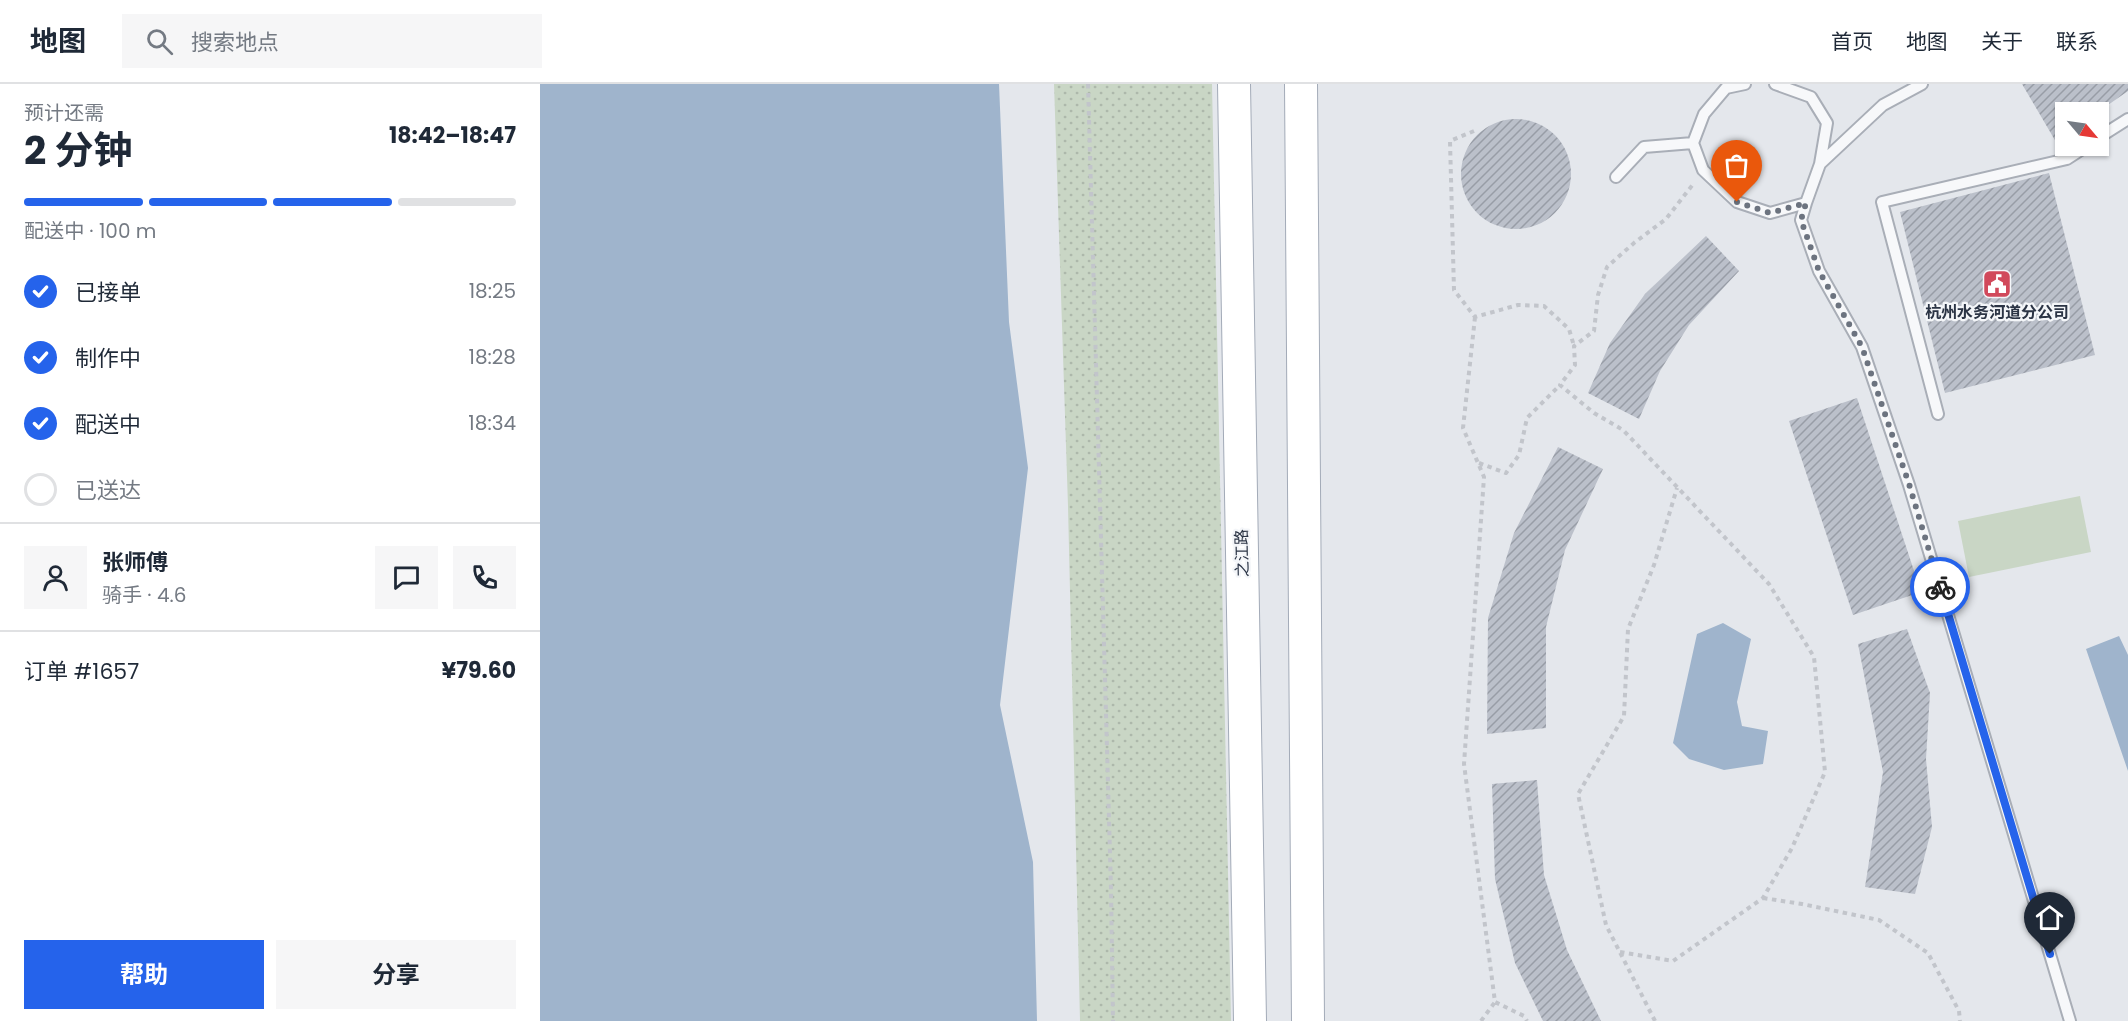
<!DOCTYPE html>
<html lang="zh">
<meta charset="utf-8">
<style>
:root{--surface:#fff;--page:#f6f6f7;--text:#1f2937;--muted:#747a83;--line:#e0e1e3;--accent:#2563eb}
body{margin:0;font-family:Poppins,"Noto Sans SC",sans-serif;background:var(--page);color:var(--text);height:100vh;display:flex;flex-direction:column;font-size:22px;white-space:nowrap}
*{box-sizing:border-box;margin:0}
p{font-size:20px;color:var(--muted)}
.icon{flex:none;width:33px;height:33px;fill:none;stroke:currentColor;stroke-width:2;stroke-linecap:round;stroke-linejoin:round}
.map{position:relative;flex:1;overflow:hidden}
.drawer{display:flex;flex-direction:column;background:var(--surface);width:540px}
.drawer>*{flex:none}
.needle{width:39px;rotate:119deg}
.buttons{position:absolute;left:1515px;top:18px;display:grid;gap:12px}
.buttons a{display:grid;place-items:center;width:54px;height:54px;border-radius:0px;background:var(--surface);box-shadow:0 2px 4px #0004;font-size:30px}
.pin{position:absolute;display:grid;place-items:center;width:51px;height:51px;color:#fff;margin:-62px -26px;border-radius:50% 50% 50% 0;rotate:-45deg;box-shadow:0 0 6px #0007}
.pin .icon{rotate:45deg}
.courier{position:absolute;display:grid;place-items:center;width:60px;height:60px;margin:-30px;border:4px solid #2563eb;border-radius:50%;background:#fff;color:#222;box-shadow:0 2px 8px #0007}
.headline em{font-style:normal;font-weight:700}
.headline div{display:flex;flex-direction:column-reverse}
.headline{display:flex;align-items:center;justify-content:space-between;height:102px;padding:0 24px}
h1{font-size:39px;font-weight:700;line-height:45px}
.bar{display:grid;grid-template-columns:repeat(4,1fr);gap:9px 6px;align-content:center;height:72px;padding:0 24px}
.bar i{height:8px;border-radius:4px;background:var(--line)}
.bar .active{background:var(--accent)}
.bar p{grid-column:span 4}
.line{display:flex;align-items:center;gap:15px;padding:0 24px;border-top:2px solid var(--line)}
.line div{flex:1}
.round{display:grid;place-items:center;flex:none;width:63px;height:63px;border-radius:0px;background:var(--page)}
ol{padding:0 24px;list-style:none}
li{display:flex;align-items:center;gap:18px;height:66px}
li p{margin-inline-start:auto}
li .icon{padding:6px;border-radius:50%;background:var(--accent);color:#fff;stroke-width:4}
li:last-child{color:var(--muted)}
li i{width:33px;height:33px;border:3px solid var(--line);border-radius:50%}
.action{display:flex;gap:12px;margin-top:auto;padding:12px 24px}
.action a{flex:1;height:69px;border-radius:0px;background:var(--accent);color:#fff;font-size:24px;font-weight:700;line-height:69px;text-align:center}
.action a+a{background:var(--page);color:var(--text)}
header{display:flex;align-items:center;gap:36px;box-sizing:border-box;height:84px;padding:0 30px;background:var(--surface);border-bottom:2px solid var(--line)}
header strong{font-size:28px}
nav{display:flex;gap:33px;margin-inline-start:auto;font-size:21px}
.search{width:420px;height:54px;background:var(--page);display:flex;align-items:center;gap:15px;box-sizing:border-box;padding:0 21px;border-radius:0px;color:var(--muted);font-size:22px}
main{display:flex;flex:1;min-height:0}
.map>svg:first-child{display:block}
.grass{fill:#c9d6c5}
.park{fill:url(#park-dots)}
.water{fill:#9fb4cc}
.building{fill:url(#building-hatch)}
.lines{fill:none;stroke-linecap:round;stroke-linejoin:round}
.service-casing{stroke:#a9aeb7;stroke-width:14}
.primary-casing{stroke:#a3abb8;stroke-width:34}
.path{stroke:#c2c5cb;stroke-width:4;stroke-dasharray:4.5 4.5;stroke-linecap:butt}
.service{stroke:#f7f8fa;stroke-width:10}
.primary{stroke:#fff;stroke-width:32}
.done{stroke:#6c737f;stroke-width:6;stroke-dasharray:0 10.8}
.route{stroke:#2563eb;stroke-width:8}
.labels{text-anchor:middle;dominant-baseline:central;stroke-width:4.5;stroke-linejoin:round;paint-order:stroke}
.poi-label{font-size:16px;font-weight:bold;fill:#2b3445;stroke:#f4f6f9}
.street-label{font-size:16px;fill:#2b3445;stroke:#f4f6f9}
</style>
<header>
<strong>地图</strong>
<div class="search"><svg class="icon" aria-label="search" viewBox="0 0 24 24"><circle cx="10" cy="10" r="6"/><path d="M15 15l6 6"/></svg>搜索地点</div>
<nav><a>首页</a><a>地图</a><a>关于</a><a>联系</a></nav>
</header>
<main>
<section class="drawer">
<div class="headline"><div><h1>2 分钟</h1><p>预计还需</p></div><em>18:42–18:47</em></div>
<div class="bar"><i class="active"></i><i class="active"></i><i class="active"></i><i></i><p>配送中 · 100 m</p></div>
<ol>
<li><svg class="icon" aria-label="check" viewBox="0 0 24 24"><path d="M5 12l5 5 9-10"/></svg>已接单<p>18:25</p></li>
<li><svg class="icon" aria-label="check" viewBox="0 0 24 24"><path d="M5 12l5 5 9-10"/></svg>制作中<p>18:28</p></li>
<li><svg class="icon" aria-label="check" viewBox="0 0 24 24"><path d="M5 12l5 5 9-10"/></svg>配送中<p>18:34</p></li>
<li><i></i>已送达</li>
</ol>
<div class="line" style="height:108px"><a class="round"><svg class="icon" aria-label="person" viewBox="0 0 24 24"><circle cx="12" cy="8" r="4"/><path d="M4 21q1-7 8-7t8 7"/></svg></a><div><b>张师傅</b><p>骑手 · 4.6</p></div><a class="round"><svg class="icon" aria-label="chat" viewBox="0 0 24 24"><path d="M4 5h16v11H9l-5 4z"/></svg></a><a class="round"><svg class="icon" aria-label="phone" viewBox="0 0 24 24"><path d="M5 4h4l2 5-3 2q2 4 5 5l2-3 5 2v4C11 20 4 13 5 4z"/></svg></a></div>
<div class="line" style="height:78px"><div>订单 #1657</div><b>¥79.60</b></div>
<div class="action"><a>帮助</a><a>分享</a></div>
</section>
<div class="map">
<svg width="1588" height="937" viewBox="0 0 1588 937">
<defs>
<pattern id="park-dots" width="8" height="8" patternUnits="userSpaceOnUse" patternTransform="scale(1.5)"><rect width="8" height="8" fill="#c9d6c5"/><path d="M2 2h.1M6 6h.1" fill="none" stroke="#adb8ab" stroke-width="1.8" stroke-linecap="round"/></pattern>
<pattern id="building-hatch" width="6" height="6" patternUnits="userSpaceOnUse" patternTransform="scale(1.5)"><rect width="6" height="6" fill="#bbc0ca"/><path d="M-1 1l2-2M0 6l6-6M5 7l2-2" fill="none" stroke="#989da6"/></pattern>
</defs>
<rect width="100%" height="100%" fill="#e4e7ec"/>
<!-- grass -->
<path class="grass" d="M1540 412 1551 468 1429 493 1418 437Z"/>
<!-- park -->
<path class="park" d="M514 0H672L691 937H540L528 422Z"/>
<!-- water -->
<path class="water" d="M0 0H459L469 238 488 384 460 621 493 778 497 937H0Z
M1183 539 1211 555 1197 618 1202 642 1228 647 1223 680 1184 686 1149 675 1133 659 1157 550Z
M1579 552 1588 571V687L1546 565Z"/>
<!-- building -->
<path class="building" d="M1482 0H1588V7L1558 28H1526V51L1516 58Z
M921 90a55 55 0 1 1 110 0a55 55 0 1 1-110 0Z
M1509 89 1555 271 1405 309 1360 128Z
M1166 152 1199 187 1149 241 1120 287 1099 335 1048 309 1070 259 1105 210Z
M1317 314 1381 508 1313 531 1249 337Z
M1018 363 1063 385 1025 466 1006 543V644L947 650 948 534 974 449Z
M1367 545 1390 609 1386 675 1392 743 1375 810 1325 803 1343 688 1318 560Z
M997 696 1004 791 1027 866 1061 937H1003L975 879 955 795 952 700Z"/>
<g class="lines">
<!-- service casing -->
<g class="service-casing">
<path id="service" d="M1205 0 1186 4 1164 30 1153 59 1163 86 1197 118 1230 129 1266 119 1280 80 1287 39 1271 13 1235 0
M1558 54 1588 35
M1280 80 1343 21 1382 0
M1076 93 1104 63 1153 59
M1266 119 1261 136 1279 187 1322 263 1369 401 1530 937
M1398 330 1342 118 1527 75 1547 62"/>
</g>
<!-- primary casing -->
<g class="primary-casing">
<path id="primary" d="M694 0 710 937
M761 0 768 937"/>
</g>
<!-- path -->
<path class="path" d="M548 0 571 805 573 937
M934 47 910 57 914 206 935 233 978 221 1004 222 1029 245 1034 262
M935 233 923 344 944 393 924 680 955 918 984 932 987 937
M939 379 966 389 979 371 987 334 1020 301
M1223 814 1262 820 1339 836 1388 869 1419 927 1420 937
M1080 868 1133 877 1223 814 1252 764 1285 688 1274 573 1229 500 1083 346 1054 329 1020 301 1035 281 1034 262 1054 247 1058 211 1067 183 1094 159 1126 135 1154 99
M941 937 955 918
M1115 937 1066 841 1038 710 1084 632 1088 545 1114 481 1137 404"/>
<!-- service -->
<use href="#service" class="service"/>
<!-- primary -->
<use href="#primary" class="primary"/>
</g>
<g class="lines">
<!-- done -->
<path class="done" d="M1197 118 1230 129 1266 119 1261 136 1279 187 1322 263 1369 400 1400 503"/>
<!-- route -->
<path class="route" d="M1400 503 1510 870"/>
</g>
<!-- icons -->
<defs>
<g id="civic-square" transform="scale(1.5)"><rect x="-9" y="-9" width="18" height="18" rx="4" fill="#d1495b" stroke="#f4f6f9"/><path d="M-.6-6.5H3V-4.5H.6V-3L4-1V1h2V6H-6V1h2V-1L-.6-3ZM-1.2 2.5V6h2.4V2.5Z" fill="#fff"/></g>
</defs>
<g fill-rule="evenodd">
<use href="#civic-square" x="1457" y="200"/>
</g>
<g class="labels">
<!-- poi labels -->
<g class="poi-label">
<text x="1457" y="228">杭州水务河道分公司</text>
</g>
<!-- street labels -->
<g class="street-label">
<text transform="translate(702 469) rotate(-91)">之江路</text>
</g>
</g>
</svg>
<div class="buttons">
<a><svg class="needle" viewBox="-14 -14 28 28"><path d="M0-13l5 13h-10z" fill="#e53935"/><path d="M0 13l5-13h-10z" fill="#747a83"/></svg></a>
</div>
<div class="pin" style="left:1197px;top:118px;background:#ea580c"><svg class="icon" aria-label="bag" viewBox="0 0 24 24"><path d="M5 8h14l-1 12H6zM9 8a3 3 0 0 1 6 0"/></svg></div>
<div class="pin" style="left:1510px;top:870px;background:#1f2937"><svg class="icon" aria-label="home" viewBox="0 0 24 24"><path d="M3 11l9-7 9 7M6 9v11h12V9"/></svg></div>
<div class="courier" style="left:1400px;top:503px"><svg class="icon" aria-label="bike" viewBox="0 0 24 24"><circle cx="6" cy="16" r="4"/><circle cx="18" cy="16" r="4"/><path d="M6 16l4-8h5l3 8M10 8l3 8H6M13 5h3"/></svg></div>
</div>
</main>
